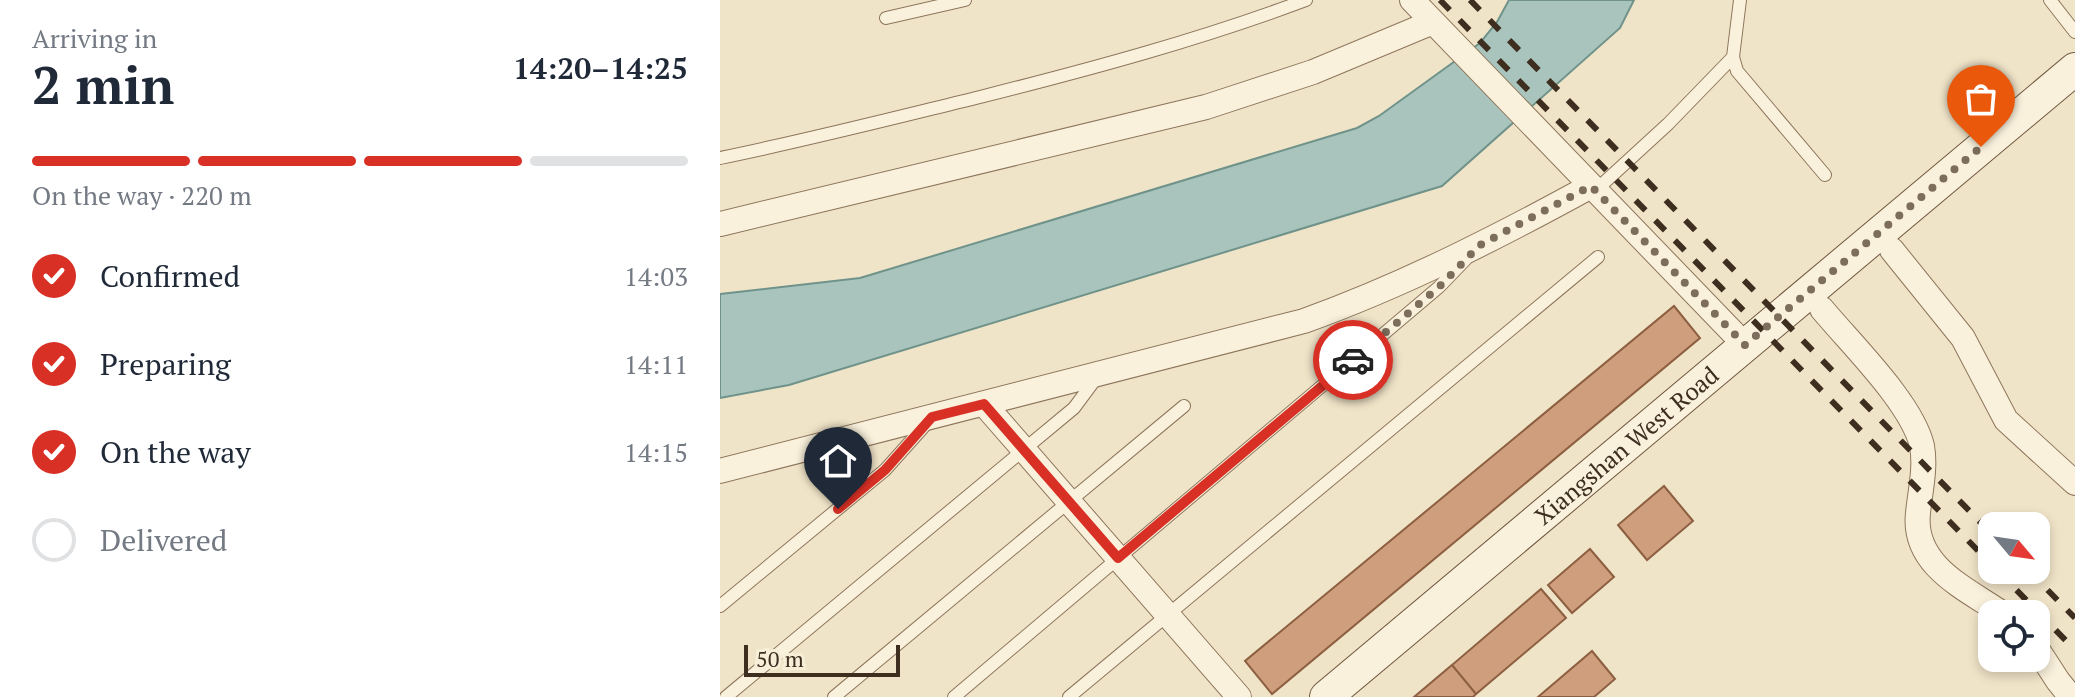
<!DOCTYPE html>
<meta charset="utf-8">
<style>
:root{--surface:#fff;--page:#f2f2f3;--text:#1f2937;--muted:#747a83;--line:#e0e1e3;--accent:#d93025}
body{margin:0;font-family:"PT Serif",serif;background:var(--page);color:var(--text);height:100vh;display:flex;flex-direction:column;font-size:30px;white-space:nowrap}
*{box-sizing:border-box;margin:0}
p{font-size:26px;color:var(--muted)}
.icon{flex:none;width:44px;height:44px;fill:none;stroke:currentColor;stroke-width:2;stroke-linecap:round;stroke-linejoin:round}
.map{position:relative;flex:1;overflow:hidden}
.panel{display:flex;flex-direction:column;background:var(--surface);width:720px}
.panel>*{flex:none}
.needle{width:52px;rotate:119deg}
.fabs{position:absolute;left:1258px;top:512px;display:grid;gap:16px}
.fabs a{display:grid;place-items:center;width:72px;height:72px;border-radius:16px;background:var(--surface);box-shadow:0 4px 12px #0003;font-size:40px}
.scale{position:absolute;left:24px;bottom:20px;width:156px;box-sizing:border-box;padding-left:8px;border:4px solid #3d2e20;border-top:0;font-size:22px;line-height:28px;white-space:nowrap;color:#3d2e20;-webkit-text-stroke:6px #f7eed8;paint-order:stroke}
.pin{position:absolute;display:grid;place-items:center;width:68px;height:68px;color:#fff;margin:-82px -34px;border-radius:50% 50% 50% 0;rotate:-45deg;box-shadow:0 0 8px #0007}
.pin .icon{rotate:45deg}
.courier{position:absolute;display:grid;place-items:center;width:80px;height:80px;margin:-40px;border:6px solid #d93025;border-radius:50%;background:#fff;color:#222;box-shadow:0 2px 10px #0007}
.summary em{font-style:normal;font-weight:700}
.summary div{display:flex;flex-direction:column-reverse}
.summary{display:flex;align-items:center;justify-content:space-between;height:136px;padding:0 32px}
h1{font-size:52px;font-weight:700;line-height:60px}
.bar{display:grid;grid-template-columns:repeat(4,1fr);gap:12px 8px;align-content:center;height:96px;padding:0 32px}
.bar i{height:10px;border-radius:6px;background:var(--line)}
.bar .active{background:var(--accent)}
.bar p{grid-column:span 4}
ol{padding:0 32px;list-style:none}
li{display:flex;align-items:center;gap:24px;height:88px}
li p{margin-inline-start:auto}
li .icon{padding:8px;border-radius:50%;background:var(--accent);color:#fff;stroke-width:4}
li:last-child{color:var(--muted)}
li i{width:44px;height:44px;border:4px solid var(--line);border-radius:50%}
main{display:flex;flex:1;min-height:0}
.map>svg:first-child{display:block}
.water{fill:#a9c4bc;stroke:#6f938a;stroke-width:2}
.building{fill:#cf9f7d;stroke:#8d5f41;stroke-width:2}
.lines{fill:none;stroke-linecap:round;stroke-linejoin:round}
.service-casing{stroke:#8d765c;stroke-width:14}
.minor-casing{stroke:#8d765c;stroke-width:26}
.secondary-casing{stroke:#6f573f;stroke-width:34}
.service{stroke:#faf1dc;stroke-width:12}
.minor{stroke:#faf1dc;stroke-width:24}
.secondary{stroke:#faf1dc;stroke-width:32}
.rail{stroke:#3d2e20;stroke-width:6;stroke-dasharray:14 14;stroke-linecap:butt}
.done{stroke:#7c6e5b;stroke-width:8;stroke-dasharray:0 14.4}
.route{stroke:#d93025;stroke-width:10}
.labels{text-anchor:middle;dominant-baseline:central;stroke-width:6;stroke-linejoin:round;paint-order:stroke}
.street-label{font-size:24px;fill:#3d2e20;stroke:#f7eed8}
</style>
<main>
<section class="panel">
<div class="summary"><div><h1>2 min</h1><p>Arriving in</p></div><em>14:20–14:25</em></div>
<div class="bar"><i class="active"></i><i class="active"></i><i class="active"></i><i></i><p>On the way · 220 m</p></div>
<ol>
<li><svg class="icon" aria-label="check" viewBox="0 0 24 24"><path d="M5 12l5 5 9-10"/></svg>Confirmed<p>14:03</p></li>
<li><svg class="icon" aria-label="check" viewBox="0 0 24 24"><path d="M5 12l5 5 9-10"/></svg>Preparing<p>14:11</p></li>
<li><svg class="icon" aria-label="check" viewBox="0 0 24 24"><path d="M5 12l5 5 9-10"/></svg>On the way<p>14:15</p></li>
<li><i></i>Delivered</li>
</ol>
</section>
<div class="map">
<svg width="1355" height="697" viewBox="0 0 1355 697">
<rect width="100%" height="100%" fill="#f0e4c8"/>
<!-- water -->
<path class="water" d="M789 0H914L900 28 722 186 69 385 0 398V294L140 278 637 128 659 116 760 43 777 22Z"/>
<!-- building -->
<path class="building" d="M954 306 980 338 552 694 525 661Z
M944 486 973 521 927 560 898 525Z
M870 549 894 577 852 613 828 585Z
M821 589 846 618 756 694 732 665Z
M872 651 895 679 874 697H818Z
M732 665 756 694 753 697H694Z"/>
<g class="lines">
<!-- service casing -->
<g class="service-casing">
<path id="service" d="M1020 0 1013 57 1017 71 1105 175
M1330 0 1355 32
M166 18 245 0
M0 158C88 140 174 118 260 97 371 69 479 40 586 0
M876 190 948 124 1013 57
M0 606 165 470 207 423
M6 697 354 408 377 377
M114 697 464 406
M234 697 719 287 746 259
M349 697 878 257"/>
</g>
<!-- minor casing -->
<g class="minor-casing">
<path id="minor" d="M692 0 1025 345
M0 224 486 107 593 72 713 22
M1172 250 1243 338 1286 420 1355 483
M1102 309C1131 344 1192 403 1202 446 1206 468 1200 492 1198 513 1192 566 1247 589 1283 614
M264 404 519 697
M0 471 584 321C684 285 778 237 871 186
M1316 647 1338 681 1351 697"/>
</g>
<!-- secondary casing -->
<g class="secondary-casing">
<g id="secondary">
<path id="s1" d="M606 697 1355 69"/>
</g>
</g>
<!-- service -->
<use href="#service" class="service"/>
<!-- minor -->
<use href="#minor" class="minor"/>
<!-- secondary -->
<use href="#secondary" class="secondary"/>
<!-- rail -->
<path class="rail" d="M720 0 1272 565
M750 0 1272 534
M1277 570 1355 650
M1308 570 1355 618"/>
</g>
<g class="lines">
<!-- done -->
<path class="done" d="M633 360 719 287 760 245 871 186 1025 345 1261 147"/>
<!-- route -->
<path class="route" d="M118 509 165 470 212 417 264 404 398 558 633 360"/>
</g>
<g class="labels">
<!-- street labels -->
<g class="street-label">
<text stroke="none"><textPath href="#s1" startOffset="392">Xiangshan West Road</textPath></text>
</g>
</g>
</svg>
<div class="fabs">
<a><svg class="needle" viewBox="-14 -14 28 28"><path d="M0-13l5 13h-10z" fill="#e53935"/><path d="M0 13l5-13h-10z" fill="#747a83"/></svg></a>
<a><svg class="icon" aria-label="locate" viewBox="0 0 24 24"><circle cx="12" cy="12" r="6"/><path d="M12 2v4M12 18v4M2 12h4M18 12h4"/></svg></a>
</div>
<div class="scale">50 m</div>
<div class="pin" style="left:1261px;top:147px;background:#ea580c"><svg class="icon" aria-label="bag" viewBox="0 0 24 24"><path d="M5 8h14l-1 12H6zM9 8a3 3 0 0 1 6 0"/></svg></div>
<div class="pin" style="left:118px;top:509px;background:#1f2937"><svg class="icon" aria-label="home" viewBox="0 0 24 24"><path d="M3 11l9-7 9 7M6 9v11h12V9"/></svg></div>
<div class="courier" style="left:633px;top:360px"><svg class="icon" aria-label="car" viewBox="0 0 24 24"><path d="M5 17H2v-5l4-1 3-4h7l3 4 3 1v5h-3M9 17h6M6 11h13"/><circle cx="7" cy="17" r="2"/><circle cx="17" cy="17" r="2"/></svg></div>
</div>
</main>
